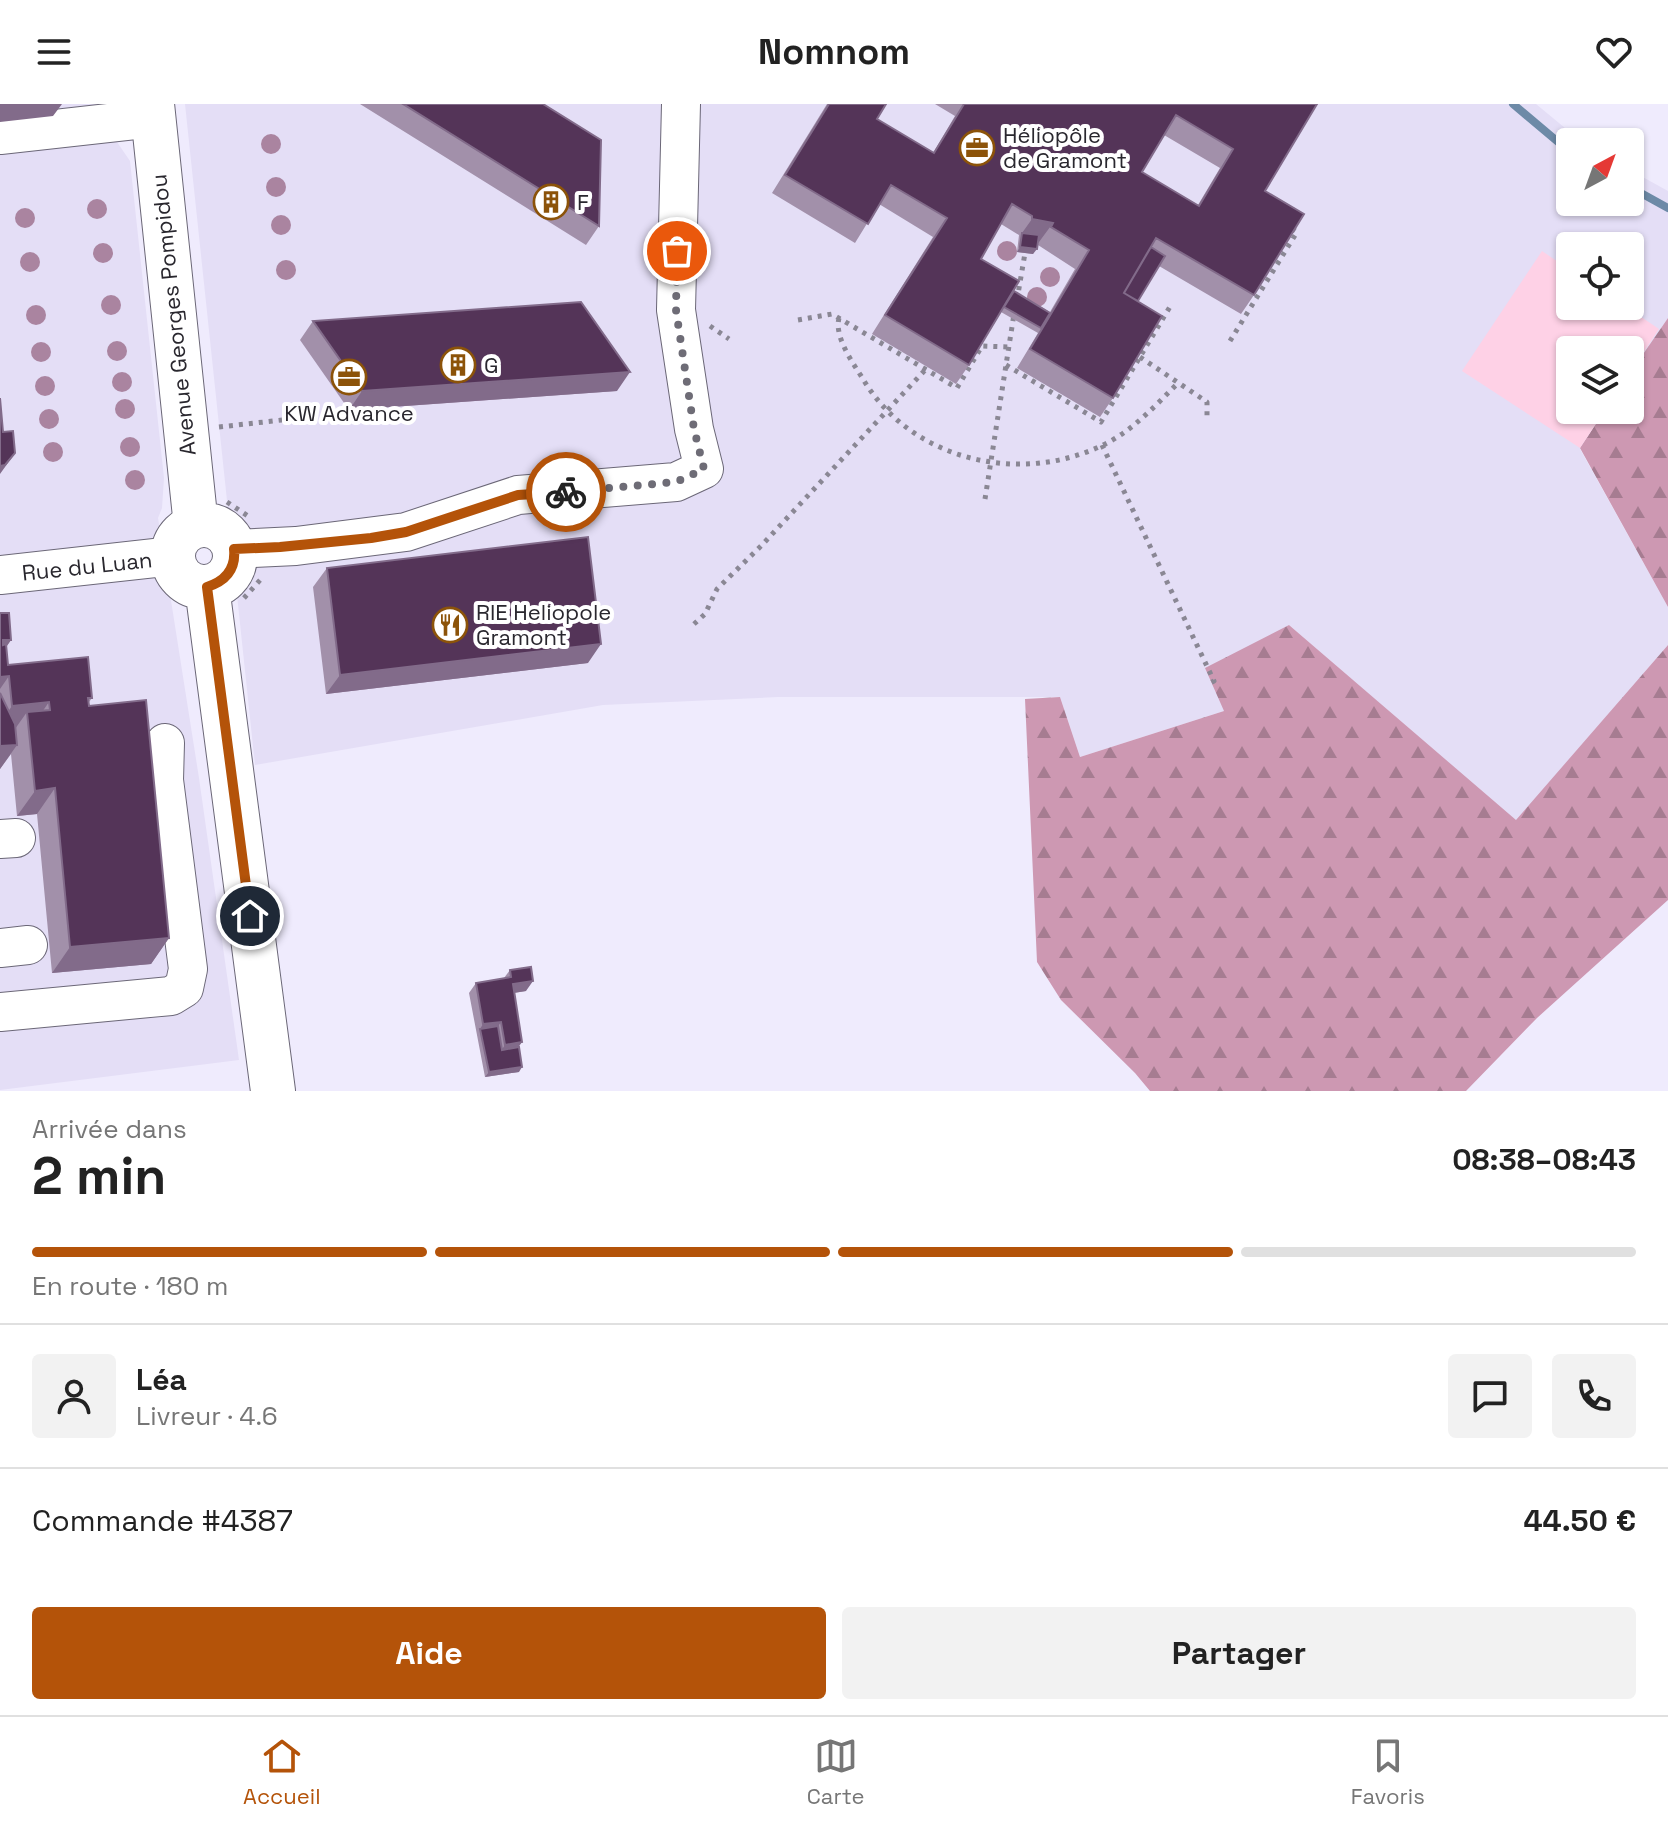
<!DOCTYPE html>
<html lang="fr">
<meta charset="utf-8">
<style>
:root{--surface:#fff;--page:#f2f2f2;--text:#222;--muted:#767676;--line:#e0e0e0;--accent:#b45309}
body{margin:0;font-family:"Space Grotesk",sans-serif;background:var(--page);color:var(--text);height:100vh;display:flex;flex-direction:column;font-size:30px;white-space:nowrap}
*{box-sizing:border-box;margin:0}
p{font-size:26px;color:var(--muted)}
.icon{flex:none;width:44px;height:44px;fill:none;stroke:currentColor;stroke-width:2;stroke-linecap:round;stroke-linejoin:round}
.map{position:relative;height:987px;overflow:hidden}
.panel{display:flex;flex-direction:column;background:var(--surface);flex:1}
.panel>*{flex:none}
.needle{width:52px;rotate:41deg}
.fabs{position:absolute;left:1556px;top:24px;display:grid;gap:16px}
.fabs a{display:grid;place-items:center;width:88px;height:88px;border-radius:8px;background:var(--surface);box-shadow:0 2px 6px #0004;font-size:40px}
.pin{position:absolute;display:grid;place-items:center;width:68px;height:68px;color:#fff;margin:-34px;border:4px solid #fff;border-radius:50%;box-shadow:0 2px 8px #0007}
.courier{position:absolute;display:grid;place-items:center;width:80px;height:80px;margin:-40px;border:6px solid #b45309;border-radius:50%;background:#fff;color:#222;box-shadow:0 2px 10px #0007}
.overview em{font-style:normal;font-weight:700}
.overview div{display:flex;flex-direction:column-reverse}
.overview{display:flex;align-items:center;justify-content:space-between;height:136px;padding:0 32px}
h1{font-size:52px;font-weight:700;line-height:60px}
.bar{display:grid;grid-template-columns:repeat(4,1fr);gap:12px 8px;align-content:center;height:96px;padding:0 32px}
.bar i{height:10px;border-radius:6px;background:var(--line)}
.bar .selected{background:var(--accent)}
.bar p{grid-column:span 4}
.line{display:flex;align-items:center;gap:20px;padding:0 32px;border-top:2px solid var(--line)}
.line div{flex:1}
.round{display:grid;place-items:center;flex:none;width:84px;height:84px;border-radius:8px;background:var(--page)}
.primary-button{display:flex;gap:16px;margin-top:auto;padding:16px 32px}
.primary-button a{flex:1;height:92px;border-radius:8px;background:var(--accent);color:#fff;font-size:32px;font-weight:700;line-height:92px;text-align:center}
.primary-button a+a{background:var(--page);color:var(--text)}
header{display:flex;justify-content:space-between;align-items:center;height:104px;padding:0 32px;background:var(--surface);font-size:36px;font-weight:700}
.tabs{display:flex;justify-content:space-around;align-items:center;height:112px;border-top:2px solid var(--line);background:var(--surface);font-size:22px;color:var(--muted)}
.tabs a{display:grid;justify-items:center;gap:4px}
.tabs .selected{color:var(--accent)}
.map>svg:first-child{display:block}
.built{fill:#e4def6;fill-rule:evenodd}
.forest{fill:url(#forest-firs)}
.pitch{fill:#fed1e6}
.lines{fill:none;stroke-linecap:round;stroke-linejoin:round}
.stream{stroke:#6d8aa7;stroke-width:8}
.minor-casing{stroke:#6b6777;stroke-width:40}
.major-casing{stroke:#6b6777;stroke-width:46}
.path{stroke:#8a8794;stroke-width:5;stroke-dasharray:4 6;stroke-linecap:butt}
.minor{stroke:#fff;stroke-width:38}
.major{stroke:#fff;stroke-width:44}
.tree{fill:#aa84a0}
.wall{fill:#a290aa;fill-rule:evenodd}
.shaded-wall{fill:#826b8a}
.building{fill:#543458;stroke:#826b8a;stroke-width:2;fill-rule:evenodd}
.done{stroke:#6e6c76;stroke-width:8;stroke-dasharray:0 14.4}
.route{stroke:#b45309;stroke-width:10}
.labels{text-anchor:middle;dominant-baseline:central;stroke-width:8;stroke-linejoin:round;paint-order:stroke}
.poi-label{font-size:22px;fill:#29272e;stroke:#fff;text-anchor:start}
.street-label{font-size:22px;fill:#29272e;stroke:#fff}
</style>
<header><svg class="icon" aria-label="menu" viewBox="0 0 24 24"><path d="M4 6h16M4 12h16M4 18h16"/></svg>Nomnom<svg class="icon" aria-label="heart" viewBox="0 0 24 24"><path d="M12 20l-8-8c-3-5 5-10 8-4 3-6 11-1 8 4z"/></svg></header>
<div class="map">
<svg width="1668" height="987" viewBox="0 0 1668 987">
<defs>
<pattern id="forest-firs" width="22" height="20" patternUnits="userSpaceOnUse" patternTransform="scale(2)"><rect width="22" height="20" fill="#cd98b2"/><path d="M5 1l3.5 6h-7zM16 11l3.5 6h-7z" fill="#a67c91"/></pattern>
</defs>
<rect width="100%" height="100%" fill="#efebfd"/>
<!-- built -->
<path class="built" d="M0 0H110L117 38 130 57 164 374 162 404 158 414 199 674 239 956 0 986Z
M185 0H1536L1582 38H1570V98H1630V66L1668 87V214L1630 269V246H1570V306H1605L1580 345 1668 503V541L1516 717 1289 521 1224 607 1080 653 1060 593H778L603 601 255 661ZM1570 142H1630V202H1570Z"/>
<!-- forest -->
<path class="forest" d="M1668 214V503L1580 344 1605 306H1630V269Z
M1289 521 1516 716 1668 541V796L1537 914 1466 987H1150L1135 969 1061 896 1037 858 1025 595 1060 593 1080 653 1224 607 1205 564Z"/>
<!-- pitch -->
<path class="pitch" d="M1542 147 1570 166V202H1625L1659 225 1630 269V246H1570V306H1605L1580 344 1462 267Z"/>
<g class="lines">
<!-- stream -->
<path class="stream" d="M1513 0 1570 48
M1630 83 1668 104"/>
<!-- minor casing -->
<g class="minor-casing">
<path id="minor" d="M0 31 153 14
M234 445 296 442 406 428 518 391 676 378 704 365 694 325 676 206 681 0
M0 471 173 452
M0 735 16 734
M0 844 28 841
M0 908 171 892 184 884 188 865 164 676 165 639"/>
</g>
<!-- major casing -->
<g class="major-casing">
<path id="major" d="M152 0 196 422
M173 452a31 31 0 1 1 62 0a31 31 0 1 1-62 0Z
M207 483 273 987"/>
</g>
<!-- path -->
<path class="path" d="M1017 196 1025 149
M839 214C834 233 853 259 863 275 912 358 1024 383 1109 338 1136 323 1156 301 1178 279
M798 216 832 210 957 284 982 242 1009 243
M710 222 729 235
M1230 237 1297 128 1291 124
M1140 253 1207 298V312
M1006 261 1101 318 1171 201
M219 323 282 316
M1102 341 1214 577 1210 579
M985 395 1014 210
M227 398 248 412
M244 494 261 475
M694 520 705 510 717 485 761 442 926 265"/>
<!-- minor -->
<use href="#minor" class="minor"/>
<!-- major -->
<use href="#major" class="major"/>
</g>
<!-- trees -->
<g class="tree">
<circle cx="271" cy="40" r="10"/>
<circle cx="276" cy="83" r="10"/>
<circle cx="97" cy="105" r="10"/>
<circle cx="25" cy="114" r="10"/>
<circle cx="281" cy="121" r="10"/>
<circle cx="1007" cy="147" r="10"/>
<circle cx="103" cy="149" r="10"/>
<circle cx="30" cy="158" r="10"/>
<circle cx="286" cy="166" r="10"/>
<circle cx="1050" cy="173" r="10"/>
<circle cx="1037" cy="193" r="10"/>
<circle cx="111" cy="201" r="10"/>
<circle cx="36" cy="211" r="10"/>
<circle cx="117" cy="247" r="10"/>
<circle cx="41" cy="248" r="10"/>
<circle cx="122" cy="278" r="10"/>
<circle cx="45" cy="282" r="10"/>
<circle cx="125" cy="305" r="10"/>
<circle cx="49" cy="315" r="10"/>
<circle cx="130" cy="343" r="10"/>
<circle cx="53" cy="348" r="10"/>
<circle cx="135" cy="376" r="10"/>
</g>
<!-- wall -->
<path class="wall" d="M360 0H543L599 122 586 141Z
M827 0H886L877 15 933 49 955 12 935 0H1317L1265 87 1254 191 1241 210 1159 162 1138 197 1113 294 1100 313 1017 264 1038 229 1001 208 969 261 956 280 872 230 933 133 879 100 855 139 772 89ZM1164 31 1220 64 1198 101 1142 68ZM1001 120 1019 131 1017 148 1033 150 1038 138H1039L1038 141 1075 165 1050 208 1014 187 981 155Z
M313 217 617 287 349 306 300 236Z
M327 464 588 559 326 590 313 483Z
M0 509 11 536 6 543 8 561 92 594 89 598V602L169 834 151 860 52 869 37 710 17 712 11 650 0 665Z
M510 866 526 887 514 889 519 943V968L485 973 469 889 476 879 504 874Z"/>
<!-- shaded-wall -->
<path class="shaded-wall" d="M0 0H62L53 12 0 18Z
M1032 115 1053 119 1039 138 1022 135V129Z
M1020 143 1037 145 1033 150 1017 148Z
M630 268 617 287 349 306 362 287Z
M15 349 0 370V362Z
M3 536H11L0 552Z
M601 540 588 559 326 590 340 571Z
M9 572 0 585V573Z
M49 598 31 624 27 608 15 625 0 619 12 602Z
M17 641 0 665V642Z
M55 684 37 710 17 712 35 687Z
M169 834 151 860 52 869 70 843Z
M533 877 526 887 506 890 513 880Z
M501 918 494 928 480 925 483 920Z
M522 938 515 948 498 951 505 941Z
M522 963 519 968 485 973 489 968Z"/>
<!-- building -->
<path class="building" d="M403 0H543L601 36 599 122Z
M829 0H886L877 15 934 49 964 0H1317L1265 87 1304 110 1254 191 1156 134 1124 189 1162 212 1113 294 1030 245 1089 146 1051 123 1053 119 1032 115V112L1012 100 981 155 1019 177 969 261 885 211 947 114 891 81 868 120 785 71ZM1176 11 1233 45 1199 102 1142 68Z
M1022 129 1039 131 1037 145 1020 143Z
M1151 143 1165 152 1138 197 1124 189Z
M1014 187 1050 209 1041 224 1004 203Z
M581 198 630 268 362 287 313 217Z
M0 294 3 328 13 327 15 349 5 361 0 362Z
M588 433 601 540 340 571 327 464Z
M0 509H9L11 536H3V541L6 540 8 561 88 553 92 594H88L89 602 146 596 169 834 70 843 55 684 35 687 27 608 50 606 49 598 12 602 9 572 0 573Z
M0 589 15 620 17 641 0 642Z
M531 863 533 877 513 880 522 938 505 941 501 918 483 920 476 879 511 873 510 866Z
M498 922 502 946 519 943 522 963 489 968 480 925Z"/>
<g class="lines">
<!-- done -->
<path class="done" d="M566 388 676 378 704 365 694 325 676 206 677 147"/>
<!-- route -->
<path class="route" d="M250 812 207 483C226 477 236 465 234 445L280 443 371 434 406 428 518 391 566 388"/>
</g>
<!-- icons -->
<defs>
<g id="office-ring" transform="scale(1.8)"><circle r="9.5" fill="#fff" stroke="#8c5309" stroke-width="1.5"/><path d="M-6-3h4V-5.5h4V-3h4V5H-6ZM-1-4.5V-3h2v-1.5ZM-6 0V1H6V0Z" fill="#8c5309"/></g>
<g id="building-ring" transform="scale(1.8)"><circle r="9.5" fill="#fff" stroke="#8c5309" stroke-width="1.5"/><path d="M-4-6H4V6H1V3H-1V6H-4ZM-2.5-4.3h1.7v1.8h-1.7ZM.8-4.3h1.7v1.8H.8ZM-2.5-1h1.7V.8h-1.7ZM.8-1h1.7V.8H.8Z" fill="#8c5309"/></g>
<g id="restaurant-ring" transform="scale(1.8)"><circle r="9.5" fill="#fff" stroke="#8c5309" stroke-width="1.5"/><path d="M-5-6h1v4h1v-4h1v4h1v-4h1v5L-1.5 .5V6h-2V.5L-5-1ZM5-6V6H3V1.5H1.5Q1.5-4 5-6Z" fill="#8c5309"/></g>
</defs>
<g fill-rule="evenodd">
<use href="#office-ring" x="977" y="44"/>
<use href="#building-ring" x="551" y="98"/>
<use href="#building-ring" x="458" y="261"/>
<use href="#office-ring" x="349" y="273"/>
<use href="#restaurant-ring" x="450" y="521"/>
</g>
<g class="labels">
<!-- poi labels -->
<g class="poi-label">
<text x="1003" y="31">Héliopôle<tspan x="1003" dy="25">de Gramont</tspan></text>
<text x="577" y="98">F</text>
<text x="484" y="261">G</text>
<text x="349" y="309" text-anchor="middle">KW Advance</text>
<text x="476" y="508">RIE Heliopole<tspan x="476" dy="25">Gramont</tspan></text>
</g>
<!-- street labels -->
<g class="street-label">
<text transform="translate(173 211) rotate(-96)">Avenue Georges Pompidou</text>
<text transform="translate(87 462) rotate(-6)">Rue du Luan</text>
</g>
</g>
</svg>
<div class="fabs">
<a><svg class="needle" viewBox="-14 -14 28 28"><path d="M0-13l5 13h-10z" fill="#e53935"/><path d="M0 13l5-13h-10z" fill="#767676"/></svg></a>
<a><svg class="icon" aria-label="locate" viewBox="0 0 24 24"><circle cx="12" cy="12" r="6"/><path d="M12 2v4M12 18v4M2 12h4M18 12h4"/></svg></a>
<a><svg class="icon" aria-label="layers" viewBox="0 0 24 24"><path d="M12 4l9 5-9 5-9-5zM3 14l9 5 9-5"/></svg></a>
</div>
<div class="pin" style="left:677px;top:147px;background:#ea580c"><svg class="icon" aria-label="bag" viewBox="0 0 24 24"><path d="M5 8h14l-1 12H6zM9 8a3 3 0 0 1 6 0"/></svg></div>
<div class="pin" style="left:250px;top:812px;background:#1f2937"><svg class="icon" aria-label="home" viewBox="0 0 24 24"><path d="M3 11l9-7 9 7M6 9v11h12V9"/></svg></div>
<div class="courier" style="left:566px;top:388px"><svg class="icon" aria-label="bike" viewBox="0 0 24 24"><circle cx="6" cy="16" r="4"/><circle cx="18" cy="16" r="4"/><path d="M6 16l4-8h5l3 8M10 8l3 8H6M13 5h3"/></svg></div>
</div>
<section class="panel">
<div class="overview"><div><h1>2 min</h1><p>Arrivée dans</p></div><em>08:38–08:43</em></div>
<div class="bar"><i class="selected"></i><i class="selected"></i><i class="selected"></i><i></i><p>En route · 180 m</p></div>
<div class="line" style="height:144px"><a class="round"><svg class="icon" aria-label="person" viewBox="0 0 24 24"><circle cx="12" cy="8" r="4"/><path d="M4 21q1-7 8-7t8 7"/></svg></a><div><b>Léa</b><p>Livreur · 4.6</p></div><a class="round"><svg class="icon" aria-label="chat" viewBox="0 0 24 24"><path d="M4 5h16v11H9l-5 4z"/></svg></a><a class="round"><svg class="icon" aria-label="phone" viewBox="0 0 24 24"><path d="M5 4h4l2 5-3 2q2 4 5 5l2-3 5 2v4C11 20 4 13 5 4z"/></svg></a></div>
<div class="line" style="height:104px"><div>Commande #4387</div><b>44.50 €</b></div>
<div class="primary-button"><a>Aide</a><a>Partager</a></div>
</section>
<nav class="tabs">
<a class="selected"><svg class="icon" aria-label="home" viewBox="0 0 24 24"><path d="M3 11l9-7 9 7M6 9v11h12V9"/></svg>Accueil</a>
<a><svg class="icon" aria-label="map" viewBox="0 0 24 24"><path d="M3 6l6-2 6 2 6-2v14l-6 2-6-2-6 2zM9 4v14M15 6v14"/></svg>Carte</a>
<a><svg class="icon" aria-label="saved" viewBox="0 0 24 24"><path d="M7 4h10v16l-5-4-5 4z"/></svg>Favoris</a>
</nav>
